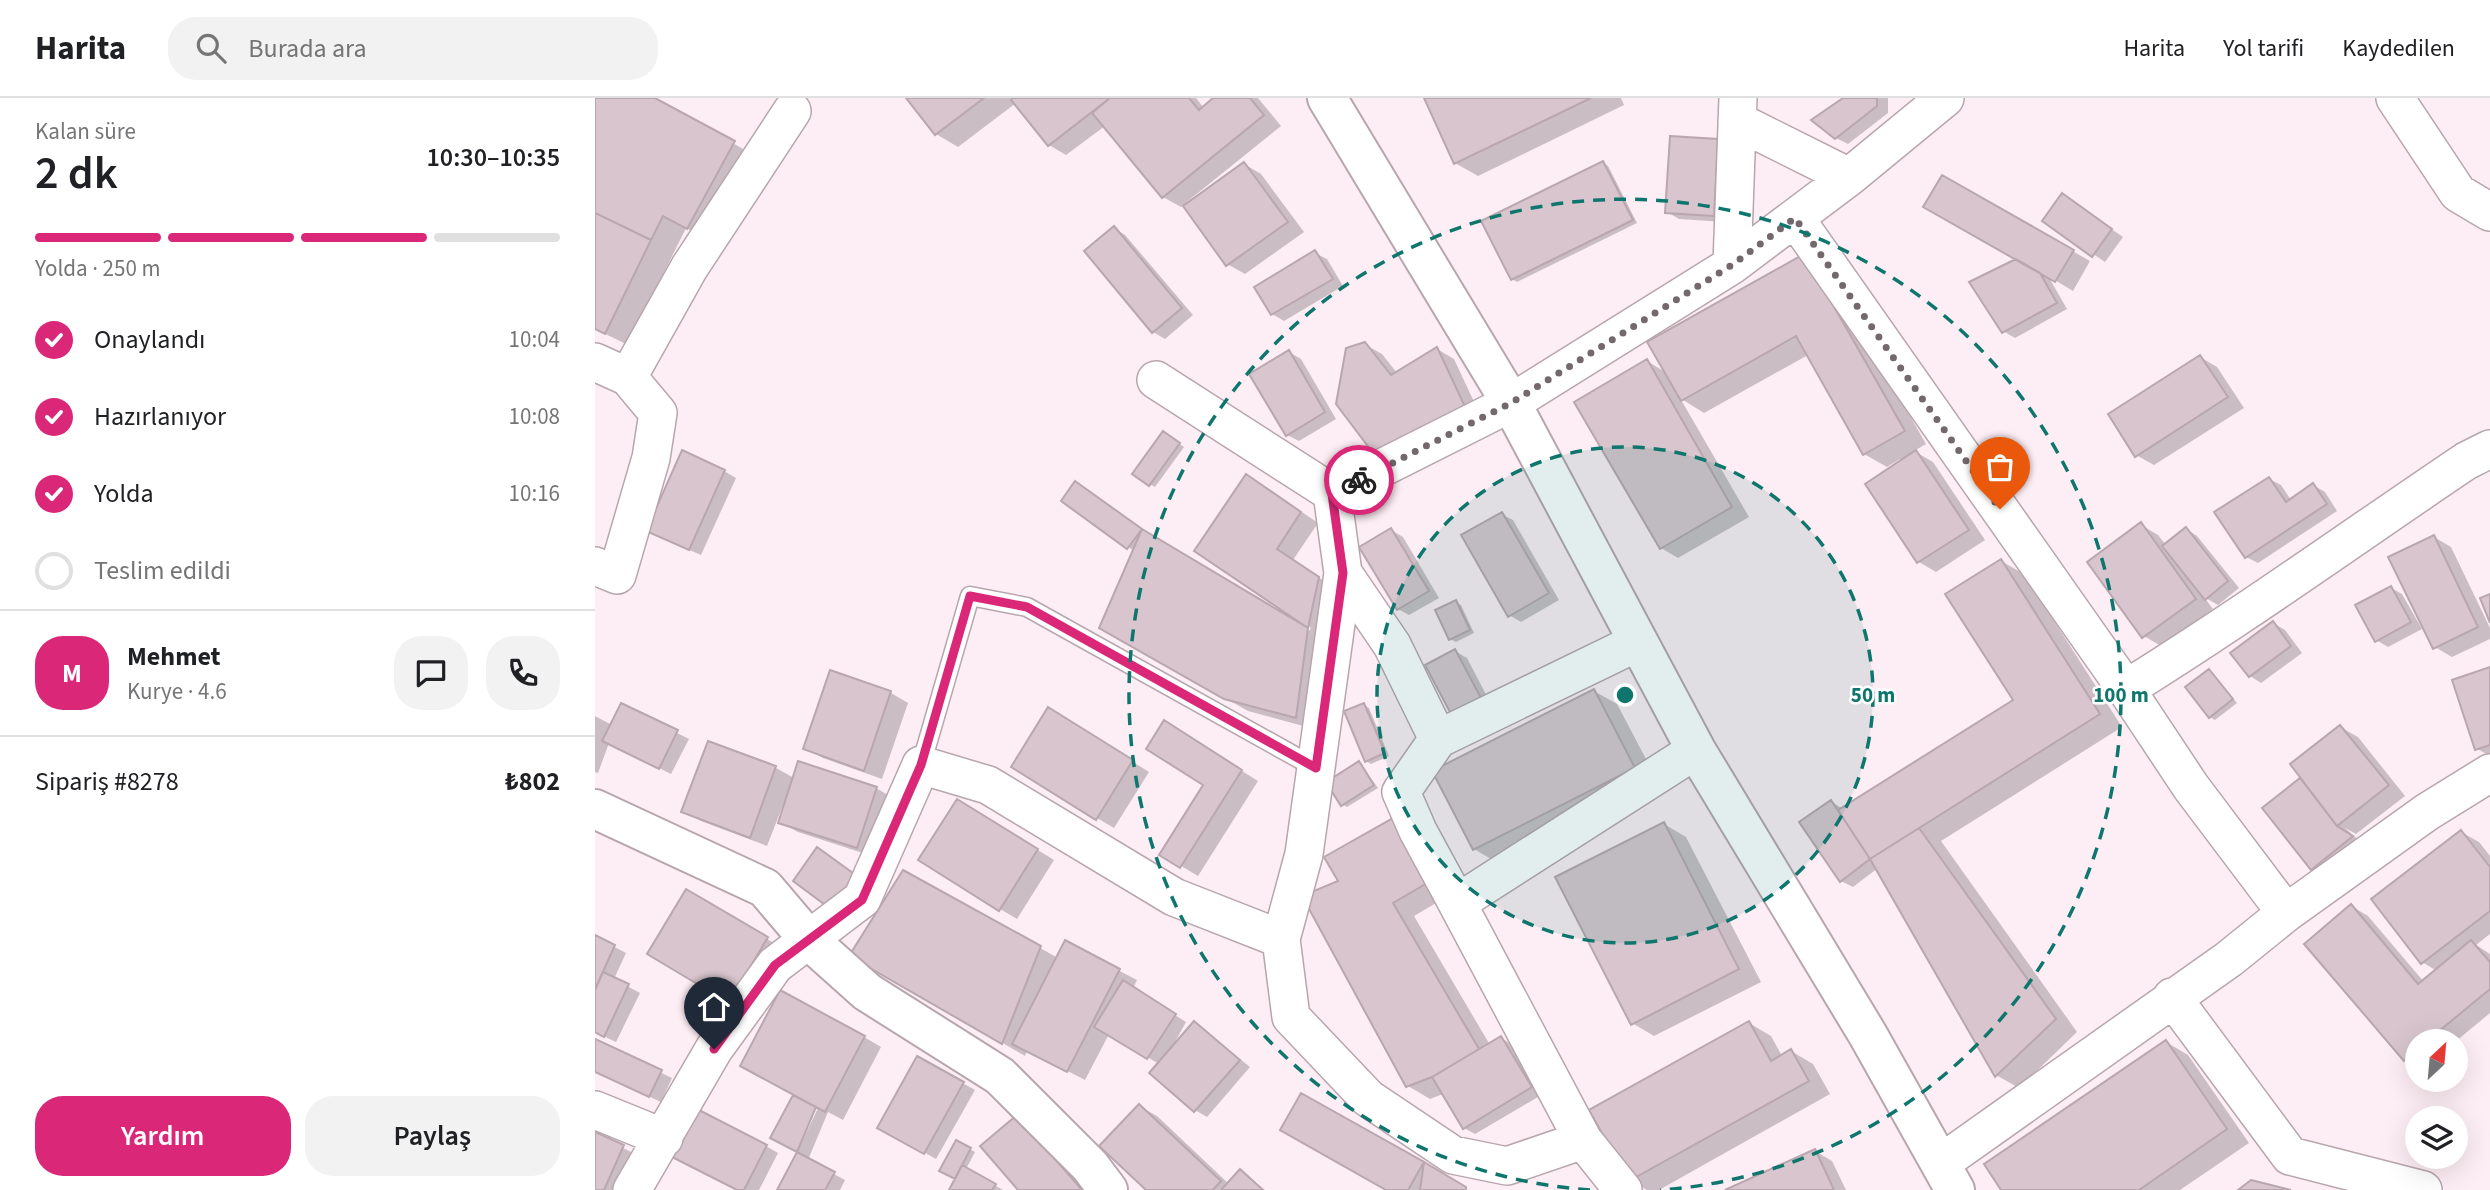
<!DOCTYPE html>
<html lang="tr">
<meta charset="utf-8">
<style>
:root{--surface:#fff;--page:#f2f2f2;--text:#202124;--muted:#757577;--line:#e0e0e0;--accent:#db2777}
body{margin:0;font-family:"Source Sans 3",sans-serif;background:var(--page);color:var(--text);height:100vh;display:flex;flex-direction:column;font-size:26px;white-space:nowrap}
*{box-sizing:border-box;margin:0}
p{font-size:23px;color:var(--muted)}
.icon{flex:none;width:38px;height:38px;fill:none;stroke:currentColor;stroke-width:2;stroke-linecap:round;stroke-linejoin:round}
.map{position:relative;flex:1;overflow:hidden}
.side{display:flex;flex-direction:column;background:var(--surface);width:595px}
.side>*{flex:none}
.needle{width:46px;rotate:26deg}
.controls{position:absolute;left:1810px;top:931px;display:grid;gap:14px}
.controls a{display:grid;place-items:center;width:63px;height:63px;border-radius:50%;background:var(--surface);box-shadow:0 7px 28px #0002;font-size:35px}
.pin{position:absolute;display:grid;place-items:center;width:60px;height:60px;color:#fff;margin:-72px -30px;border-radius:50% 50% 50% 0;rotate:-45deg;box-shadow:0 0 7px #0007}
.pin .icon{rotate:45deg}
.courier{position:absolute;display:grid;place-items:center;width:70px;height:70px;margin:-35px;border:5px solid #db2777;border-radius:50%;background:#fff;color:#222;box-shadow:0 2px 9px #0007}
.summary em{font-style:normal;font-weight:600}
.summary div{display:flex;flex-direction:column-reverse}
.summary{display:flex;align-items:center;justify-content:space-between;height:119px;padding:0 35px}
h1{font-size:46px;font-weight:600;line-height:52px}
.bar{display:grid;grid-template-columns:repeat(4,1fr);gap:10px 7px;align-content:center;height:84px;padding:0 35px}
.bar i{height:9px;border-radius:5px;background:var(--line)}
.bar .on{background:var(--accent)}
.bar p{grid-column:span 4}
.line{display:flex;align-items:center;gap:18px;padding:0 35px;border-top:2px solid var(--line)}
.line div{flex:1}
.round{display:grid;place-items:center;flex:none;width:74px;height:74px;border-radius:28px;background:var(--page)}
ol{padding:0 35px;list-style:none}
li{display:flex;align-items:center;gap:21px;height:77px}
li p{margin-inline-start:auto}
li .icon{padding:7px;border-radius:50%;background:var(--accent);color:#fff;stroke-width:4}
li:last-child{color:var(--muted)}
li i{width:38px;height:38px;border:4px solid var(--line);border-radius:50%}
.button{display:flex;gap:14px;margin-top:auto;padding:14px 35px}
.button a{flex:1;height:80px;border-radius:28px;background:var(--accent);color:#fff;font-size:28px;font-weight:600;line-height:80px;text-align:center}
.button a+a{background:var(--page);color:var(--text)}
header{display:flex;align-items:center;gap:42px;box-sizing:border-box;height:98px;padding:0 35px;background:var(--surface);border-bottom:2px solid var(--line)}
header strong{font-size:33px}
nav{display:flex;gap:38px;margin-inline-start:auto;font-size:24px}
.search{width:490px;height:63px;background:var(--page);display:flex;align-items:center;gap:18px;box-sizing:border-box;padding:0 24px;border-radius:28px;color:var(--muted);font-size:26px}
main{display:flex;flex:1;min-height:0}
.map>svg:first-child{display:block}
.shadow{fill:#0003}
.building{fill:#d8c5cd;stroke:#b9a6ae;stroke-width:2}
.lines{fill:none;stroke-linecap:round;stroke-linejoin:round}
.lane-casing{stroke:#b8a6ad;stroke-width:21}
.street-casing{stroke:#b8a6ad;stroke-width:40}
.secondary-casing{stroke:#b8a6ad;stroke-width:42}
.lane{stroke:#fff;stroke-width:18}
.street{stroke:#fff;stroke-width:37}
.secondary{stroke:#fff;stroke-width:38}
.done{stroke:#73696d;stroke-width:7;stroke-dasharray:0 12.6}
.route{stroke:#db2777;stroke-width:9}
.ring{fill:none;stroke:#0f766e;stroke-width:3.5;stroke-dasharray:12 9}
.centre{fill:#0f766e;stroke:#fff;stroke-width:3.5}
.ring-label{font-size:21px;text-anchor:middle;font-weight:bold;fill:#0f766e;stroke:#fff;stroke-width:5;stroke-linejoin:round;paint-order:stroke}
</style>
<header>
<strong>Harita</strong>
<div class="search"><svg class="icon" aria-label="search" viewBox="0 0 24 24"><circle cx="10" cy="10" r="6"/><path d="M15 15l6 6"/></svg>Burada ara</div>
<nav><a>Harita</a><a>Yol tarifi</a><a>Kaydedilen</a></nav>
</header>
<main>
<section class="side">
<div class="summary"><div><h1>2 dk</h1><p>Kalan süre</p></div><em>10:30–10:35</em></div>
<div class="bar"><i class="on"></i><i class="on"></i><i class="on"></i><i></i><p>Yolda · 250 m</p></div>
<ol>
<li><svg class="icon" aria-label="check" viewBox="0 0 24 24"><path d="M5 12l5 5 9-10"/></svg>Onaylandı<p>10:04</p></li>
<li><svg class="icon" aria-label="check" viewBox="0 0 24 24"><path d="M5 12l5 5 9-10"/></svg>Hazırlanıyor<p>10:08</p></li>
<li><svg class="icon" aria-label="check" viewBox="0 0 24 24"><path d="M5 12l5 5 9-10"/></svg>Yolda<p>10:16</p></li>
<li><i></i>Teslim edildi</li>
</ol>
<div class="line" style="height:126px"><b class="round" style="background:var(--accent);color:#fff">M</b><div><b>Mehmet</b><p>Kurye · 4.6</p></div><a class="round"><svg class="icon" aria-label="chat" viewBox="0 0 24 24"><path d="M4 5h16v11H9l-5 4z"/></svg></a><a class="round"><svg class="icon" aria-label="phone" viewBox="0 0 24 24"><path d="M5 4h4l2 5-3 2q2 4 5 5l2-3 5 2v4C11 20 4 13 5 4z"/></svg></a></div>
<div class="line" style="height:91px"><div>Sipariş #8278</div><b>₺802</b></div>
<div class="button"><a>Yardım</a><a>Paylaş</a></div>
</section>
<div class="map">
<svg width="1895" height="1092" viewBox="0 0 1895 1092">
<rect width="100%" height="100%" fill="#fdedf4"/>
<!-- shadow -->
<path class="shadow" d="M0 0H56L161 58 115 142 91 130 33 247 0 231Z
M313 0H601L609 10 621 0H663L686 28 593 103 594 106 649 66 666 76 709 134 650 176 632 166 588 107 586 109 568 99 510 28 471 57 454 47 421 5 363 49 341 36Z
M831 0H1026L1029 7 883 78 860 65Z
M1251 0H1293V15L1253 46 1241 40Z
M1123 42 1134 49 1130 124 1084 121 1072 114Z
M1008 65 1013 68 1042 125 922 184 917 181Z
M1347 79 1495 163 1478 193 1453 178 1472 211 1420 240 1408 233 1424 162Z
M1478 104 1528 139 1510 164 1449 123Z
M519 130 530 137 598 217 570 241 558 234 491 153Z
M720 155 732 161 748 188 689 223 677 216Z
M1231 171 1331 346 1319 353 1338 364 1390 442 1341 474 1324 464 1307 364 1305 361 1292 369 1269 356 1213 257 1109 315 1085 300 1154 419 1083 460 1066 450 1052 263 1072 275Z
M769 246 787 256 802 275 842 251 859 261 888 323 797 364Z
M694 254 706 261 741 321 704 343 692 337Z
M1605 259 1622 269 1649 310 1559 367 1541 357Z
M573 338 589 349 560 389 555 386Z
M129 373 141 380 106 457 64 439Z
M1674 381 1686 387 1696 402 1718 387 1730 394 1742 413 1663 465 1651 459Z
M669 388 723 425 698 462 741 491 723 632 653 613 506 530 539 453 468 402 492 392 557 439 714 533 716 530 601 452Z
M906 416 918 422 964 502 926 524 914 517Z
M1546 427 1563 437 1571 447 1591 431 1602 438 1644 490 1623 507 1609 499 1618 511 1566 548 1549 538Z
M796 432 808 439 844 500 814 517 803 511Z
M1839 439 1856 449 1895 530V541L1857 559 1840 549Z
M1406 463 1429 476 1527 629 1346 743 1482 934 1424 990 1401 977 1283 770 1258 789 1246 783 1237 704 1248 711 1420 603Z
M1796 490 1807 496 1827 531 1793 549 1781 542Z
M861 504 866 507 879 535 861 544 855 541Z
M1678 525 1690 532 1707 555 1666 585 1655 578Z
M860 553 872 560 896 606 869 621Z
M1895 571V656L1893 657 1881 650Z
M1614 573 1642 605 1620 622 1615 619Z
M236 575 296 595 313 605 287 681 228 660 210 650Z
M999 593 1022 606 1062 682 901 764 879 751Z
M27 607 94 641 76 676 14 645 3 675 0 674V618L17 627Z
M769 607 774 610 794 658 776 666 771 663Z
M470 621 554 674 519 730 502 720Z
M1745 629 1763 639 1810 698 1761 736 1750 730 1768 746 1728 777 1717 770 1705 682 1712 686Z
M586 635 663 683 603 778 566 756 611 687Z
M114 645 181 670 199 680 281 690 298 700 280 759 203 734 185 724 191 708 188 707 172 748 106 723 88 714Z
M764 665 783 690 752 709 747 706Z
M380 713 459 762 422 821 405 811Z
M800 721 853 798 819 818 895 947 906 940 918 947 948 996 880 1036 869 1030 848 996 835 1001 813 988 746 784Z
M1069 726 1091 739 1166 884 1059 938 1037 925Z
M1866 734 1884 744 1895 758V836L1881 847 1895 856V915L1860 944 1822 943V969L1810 962 1756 808 1773 818 1829 884 1842 873 1827 864Z
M309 774 463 860 471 845 542 882 538 890 591 924 574 955 600 925 655 969 612 1019 600 1012 564 966 514 936 490 982 432 952 430 958 257 857Z
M91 793 189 851 152 913Z
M0 839 31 855 19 881 45 895 21 944 0 934V896L3 889 0 888Z
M1154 925 1176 938 1187 958 1196 953 1218 966 1235 996 1064 1092H1052L1035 1082Z
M269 939 286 949 248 1022 233 1014 213 1062 250 1082 245 1092H184L224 1008 177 1040 200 997Z
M0 943 77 980 66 1004 0 974Z
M1571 944 1593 957 1654 1045 1585 1092H1408Z
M323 960 380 992 341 1061 284 1029Z
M707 997 829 1066 873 1092H795Z
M544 1008 562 1018 634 1086 645 1073 670 1092H553Z
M422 1019 494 1092H426Z
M0 1036 46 1059 31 1092H0Z
M361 1044 380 1054 371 1071 408 1092H355L361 1081Z
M171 1048 183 1055 164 1092H144Z
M1220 1053 1237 1063 1251 1092H1134Z"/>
<!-- building -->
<path class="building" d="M0 0H60L140 43 92 131 68 118 56 142 0 115Z
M311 0H389L340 37Z
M418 0H515L453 48 416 2Z
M515 0H594L604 12 618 0H655L669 17 567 100 497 15Z
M829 0H996L859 66Z
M1248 0H1282V8L1240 41 1216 22Z
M1075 38 1123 41 1119 118 1070 115Z
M1008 63 1038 122 916 182 886 123Z
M649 64 693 124 631 168 588 108Z
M1347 77 1479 152 1460 184 1328 109Z
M1467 95 1517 131 1497 159 1447 123Z
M0 115 56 142 10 236 0 231Z
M519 128 587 210 557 235 489 153Z
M720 152 738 181 676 217 659 189Z
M1209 156 1310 333 1268 357 1201 238 1086 303 1052 244Z
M1421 161 1445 175 1462 205 1407 235 1374 184Z
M770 244 796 277 842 249 872 313 778 355 741 306 751 250Z
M694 252 730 314 691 338 654 276Z
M1605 257 1633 299 1540 359 1513 316Z
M1052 261 1137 409 1065 451 979 304Z
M568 333 585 345 554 388 537 376Z
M87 352 130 372 94 452 51 433Z
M1321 352 1374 432 1322 465 1270 386Z
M651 376 706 414 682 451 724 479 713 530 599 453Z
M1674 379 1691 404 1718 385 1732 406 1650 460 1619 414Z
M480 383 547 431 532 451 466 403Z
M907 414 954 495 913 519 866 437Z
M1546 424 1601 501 1547 540 1492 464Z
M1591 429 1633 483 1610 502 1567 448Z
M796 430 834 493 802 512 764 449Z
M547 431 713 530 701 620 629 601 504 530Z
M1839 437 1883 529 1838 551 1793 459Z
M1406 461 1505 616 1275 761 1243 712 1418 602 1350 496Z
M1796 488 1816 524 1780 544 1760 507Z
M1895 496V525L1885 500Z
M861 502 875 532 854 542 840 512Z
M1678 523 1696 548 1654 579 1635 555Z
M860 551 886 600 856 616 830 567Z
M1895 569V647L1880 652 1857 582Z
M1614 571 1638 601 1614 620 1590 589Z
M235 572 296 593 269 673 208 651Z
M999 591 1040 670 878 752 837 673Z
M26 605 83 632 64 671 7 643Z
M769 605 790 655 770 664 749 613Z
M453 609 538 662 501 722 416 669Z
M569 622 647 672 585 770 564 757 608 687 551 651Z
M1745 627 1794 687 1742 728 1695 666Z
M113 643 181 668 155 740 86 714Z
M203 663 282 689 262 750 183 725Z
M764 663 779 687 746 708 731 684Z
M1705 680 1742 728 1758 738 1716 772 1667 710Z
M362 701 443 751 404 813 323 762Z
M1236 702 1275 761 1245 784 1204 724Z
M800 719 832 785 798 805 884 951 837 979 811 989 707 798 743 783 729 759Z
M1069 724 1144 871 1036 927 960 779Z
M1324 730 1461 921 1400 979 1275 761Z
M1866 732 1895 769V813L1826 866 1776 801Z
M222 749 262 778 237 812 198 783Z
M308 772 446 848 407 946 254 858Z
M91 791 173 839 134 905 52 856Z
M1756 806 1823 886 1876 842 1895 864V891L1832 943H1822V952L1809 963 1709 846Z
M0 837 20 847 1 889H0Z
M470 842 525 871 472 974 417 946Z
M8 874 34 886 9 939 0 934V892Z
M528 882 581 916 552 961 499 929Z
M185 892 270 938 230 1014 145 968Z
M599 923 645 962 599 1014 554 975Z
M1154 923 1176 963 1196 951 1214 983 1034 1083 994 1012Z
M906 938 937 989 868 1031 837 979Z
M0 941 67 972 54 999 0 974Z
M1571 942 1632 1031 1544 1092H1406L1389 1066Z
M322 958 369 984 329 1056 282 1030Z
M706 995 829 1064 813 1092H791L685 1032Z
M198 997 221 1009 202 1054 175 1040Z
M544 1006 626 1083 618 1092H551L504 1048Z
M102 1011 172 1047 149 1092H142L77 1059Z
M422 1017 487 1092H423L385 1048Z
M0 1034 29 1047 9 1092H0Z
M361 1042 376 1050 360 1081 344 1073Z
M1220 1051 1239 1092H1130Z
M202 1054 240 1074 230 1092H182Z
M829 1064 871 1089V1092H825Z
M367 1067 401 1086 397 1092H354Z
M645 1071 668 1092H626Z
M1656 1082 1696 1092H1643Z"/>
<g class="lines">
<!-- lane casing -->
<g class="lane-casing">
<path id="lane" d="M326 667 375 498 432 509 721 670"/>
</g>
<!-- street casing -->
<g class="street-casing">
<path id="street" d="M1800 0 1863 95 1895 114
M1142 23 1254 79
M1200 120 1531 591
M1137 167 1254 79 1350 0
M0 264 33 279 94 170 197 13
M561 282 737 395 748 475 709 756 686 841 696 919 773 1000 858 1057 912 1068 988 1042
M737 395 916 305 1137 167 1143 0
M0 468 22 477 56 360 63 315 33 279
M748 475 797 547 843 641 806 694 823 733 862 805
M843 641 1043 544
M1691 815 1596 689 1531 591C1647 519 1758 439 1871 363L1895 351
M1577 899 1695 1058 1828 1092
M0 1012 69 1040
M1346 1065 1634 861 1691 815 1832 714 1895 675
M37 1092 119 951 180 867 267 801 326 667 393 687 579 799 686 841
M1028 1092 988 1042 862 805 1101 652"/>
</g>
<!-- secondary casing -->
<g class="secondary-casing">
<path id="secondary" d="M732 0 916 305 1101 652 1273 937 1360 1092
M0 711 170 790 215 843 272 894 405 978 495 1068 513 1092"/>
</g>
<!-- lane -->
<use href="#lane" class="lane"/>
<!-- street -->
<use href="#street" class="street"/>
<!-- secondary -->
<use href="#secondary" class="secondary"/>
</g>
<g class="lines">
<!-- done -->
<path class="done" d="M764 382 916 305 1137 167 1200 120 1405 411"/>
<!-- route -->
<path class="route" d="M119 951 180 867 267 802 326 667 375 498 432 509 721 670 748 475 737 396 764 382"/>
</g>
<!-- distance rings -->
<circle cx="1030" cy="597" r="248" fill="#0f766e" fill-opacity=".12"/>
<g class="ring">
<circle cx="1030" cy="597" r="248"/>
<path d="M995 1092A496 496 0 1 1 1065 1092"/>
</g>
<circle cx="1030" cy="597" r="10" class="centre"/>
<g class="ring-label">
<text x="1278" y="604">50 m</text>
<text x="1526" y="604">100 m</text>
</g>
</svg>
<div class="controls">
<a><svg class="needle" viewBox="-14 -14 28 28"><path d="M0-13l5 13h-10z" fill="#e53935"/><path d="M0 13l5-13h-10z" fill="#757577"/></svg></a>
<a><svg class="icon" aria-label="layers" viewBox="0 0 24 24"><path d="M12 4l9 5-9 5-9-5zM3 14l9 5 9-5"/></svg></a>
</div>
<div class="pin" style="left:1405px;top:411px;background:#ea580c"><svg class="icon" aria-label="bag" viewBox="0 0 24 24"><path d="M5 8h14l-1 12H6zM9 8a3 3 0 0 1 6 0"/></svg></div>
<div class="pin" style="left:119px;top:951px;background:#1f2937"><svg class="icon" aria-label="home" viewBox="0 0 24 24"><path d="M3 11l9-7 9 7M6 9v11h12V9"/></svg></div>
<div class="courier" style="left:764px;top:382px"><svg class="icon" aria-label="bike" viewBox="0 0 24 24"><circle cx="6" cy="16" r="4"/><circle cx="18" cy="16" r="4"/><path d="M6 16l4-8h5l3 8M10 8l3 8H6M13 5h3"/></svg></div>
</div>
</main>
